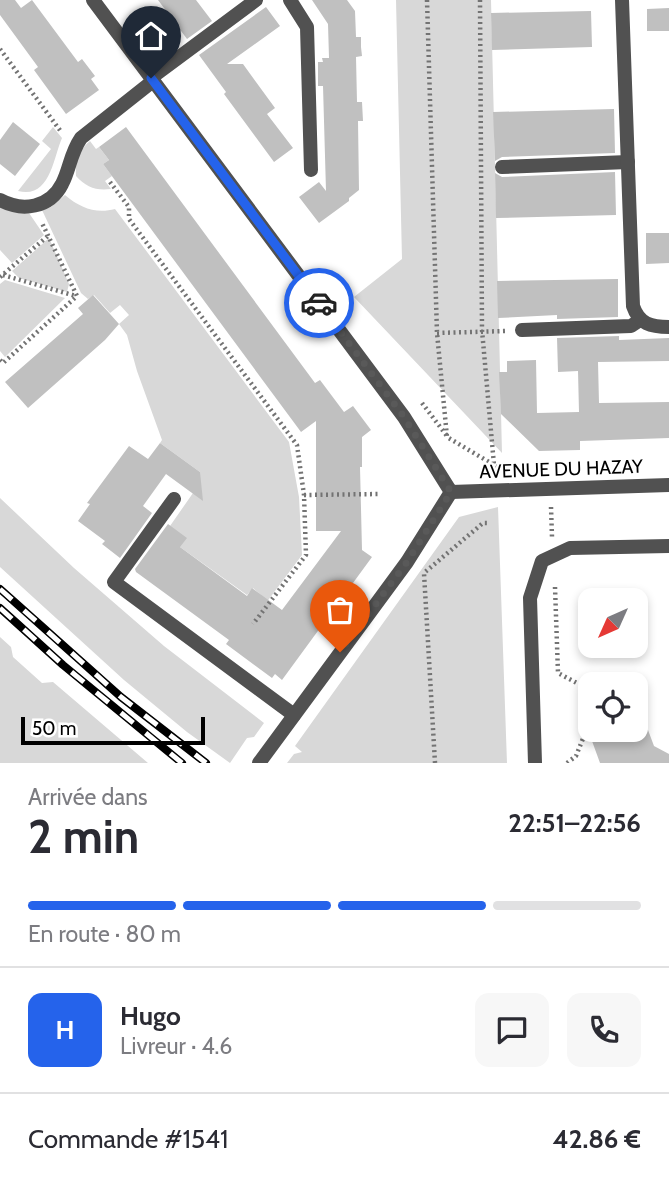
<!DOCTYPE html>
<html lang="fr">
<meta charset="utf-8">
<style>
:root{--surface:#fff;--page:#f7f7f7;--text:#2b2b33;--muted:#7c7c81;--line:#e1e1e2;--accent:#2563eb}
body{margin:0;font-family:Cabin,sans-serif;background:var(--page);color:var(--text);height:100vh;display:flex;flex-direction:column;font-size:26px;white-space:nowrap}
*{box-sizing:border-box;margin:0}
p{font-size:23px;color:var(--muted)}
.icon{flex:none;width:38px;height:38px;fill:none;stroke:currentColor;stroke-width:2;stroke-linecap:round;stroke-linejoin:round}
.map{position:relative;height:763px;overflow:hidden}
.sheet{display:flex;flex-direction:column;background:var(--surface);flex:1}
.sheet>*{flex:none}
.needle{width:46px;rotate:225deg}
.tools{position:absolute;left:578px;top:588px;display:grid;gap:14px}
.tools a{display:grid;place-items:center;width:70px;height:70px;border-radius:14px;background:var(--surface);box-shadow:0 4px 10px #0003;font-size:35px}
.scale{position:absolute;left:21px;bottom:18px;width:184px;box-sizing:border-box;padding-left:7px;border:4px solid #000;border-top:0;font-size:19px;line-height:24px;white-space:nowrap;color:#000;-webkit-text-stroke:5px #fff;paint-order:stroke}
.pin{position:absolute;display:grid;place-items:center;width:60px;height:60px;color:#fff;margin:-72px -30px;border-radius:50% 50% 50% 0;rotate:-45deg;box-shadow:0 0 7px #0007}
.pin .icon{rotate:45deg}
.courier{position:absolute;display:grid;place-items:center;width:70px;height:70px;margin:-35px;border:5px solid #2563eb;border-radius:50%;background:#fff;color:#222;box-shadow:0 2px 9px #0007}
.summary em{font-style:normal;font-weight:700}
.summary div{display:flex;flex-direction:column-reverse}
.summary{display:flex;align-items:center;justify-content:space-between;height:119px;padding:0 28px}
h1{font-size:46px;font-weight:700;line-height:52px}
.bar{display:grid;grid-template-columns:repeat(4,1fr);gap:10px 7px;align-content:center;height:84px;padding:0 28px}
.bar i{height:9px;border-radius:5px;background:var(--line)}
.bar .selected{background:var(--accent)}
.bar p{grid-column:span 4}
.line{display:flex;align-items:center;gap:18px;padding:0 28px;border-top:2px solid var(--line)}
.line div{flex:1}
.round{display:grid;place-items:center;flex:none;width:74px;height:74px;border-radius:14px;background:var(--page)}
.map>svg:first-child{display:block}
.green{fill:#d8d8d8}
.building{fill:#c0c0c0}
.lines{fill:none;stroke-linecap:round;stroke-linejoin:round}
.path{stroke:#737373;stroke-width:4.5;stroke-dasharray:2 3.5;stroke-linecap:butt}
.service{stroke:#515151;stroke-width:14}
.minor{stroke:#515151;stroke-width:14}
.tertiary{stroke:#515151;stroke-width:14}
.rail-casing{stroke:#000;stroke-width:8}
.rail{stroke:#fff;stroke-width:5;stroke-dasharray:16;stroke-linecap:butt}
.done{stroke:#595959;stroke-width:7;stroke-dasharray:0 12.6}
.route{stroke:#2563eb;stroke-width:9}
.labels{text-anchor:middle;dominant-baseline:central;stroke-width:5;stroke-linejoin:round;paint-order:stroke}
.street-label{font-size:19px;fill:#000;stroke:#fff}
</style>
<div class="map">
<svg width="669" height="763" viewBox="0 0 669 763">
<rect width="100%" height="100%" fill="#fff"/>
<!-- green -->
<path class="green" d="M396 0H491L502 453 354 297 402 259Z
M53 127 62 138C53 159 50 199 18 191L51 149 42 141Z
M90 141 96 149 99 147 109 160 103 164 112 176 105 181 111 189C96 191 86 187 76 176 75 161 79 150 90 141Z
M65 195C80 208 96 214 115 209L289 442 299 497 302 555 263 607 256 602 261 595 253 588 247 595 180 547 170 526 193 493 200 472 160 443 162 440 137 371 127 335 119 324 129 315 120 305 110 313 94 295 88 299 81 293 42 210 51 207Z
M0 208 29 213 44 235 12 263 0 250Z
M49 238 69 284 67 292 19 278 12 271Z
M5 280 65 298 5 357 0 351V284Z
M0 498 74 568 164 646 264 723 254 737 247 738 230 763 187 732 124 680 0 567Z
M498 507 507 763H287L294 754 302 752 295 746 459 517Z
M0 637 11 647 13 657 42 683 53 682 148 763H0Z"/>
<!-- building -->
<path class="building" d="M0 0H15L21 8 32 0 78 62 82 59 95 76 91 79 99 90 66 114 34 70 38 67 0 15Z
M158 0H196L212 21 187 39Z
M312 0H347L355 11 356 37H361V47L362 56 356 57 357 102H362L363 121H358L359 190 349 198V201L319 223 299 197 319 182 326 191 323 86H318V62H323L322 58H329L328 24Z
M266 7 280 26 227 64H243L275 108 267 114 293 148 274 162 224 94 226 92 199 55Z
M669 8V31H647V9Z
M591 11 592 47 492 50 491 13Z
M614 109 615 153 502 157 495 161 493 112Z
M13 122 40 144 15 176 0 164V140Z
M126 127 315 383 320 380 344 412 353 406 371 430 362 437V467H360L362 550 372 557 282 680 275 674 272 678 226 644 229 640 136 572 135 569 168 524 187 538 180 547 247 596 252 588 282 610 341 531H316V421L301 432 103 164 109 160 99 147Z
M615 172 616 215 496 218 495 173 502 177Z
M646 233H669V263L646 264Z
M618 279V317L557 319V315L498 318 497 281Z
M93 295 119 324 105 340 28 408 5 382 83 314 78 308Z
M619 336V340L669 338V361L598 362 599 403 669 402V438L580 441V450L539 451 501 414 499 372H507V361L536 360 537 413 579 412 578 371 558 372 557 338Z
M160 443 200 472 203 501 166 474 143 506 152 513 120 558 102 544 105 541 78 521 90 504 87 503 129 446 148 459Z
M588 730H648L654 746 669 754V763H600Z"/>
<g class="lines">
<!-- path -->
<path class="path" d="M427 0 437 333 447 437 494 465
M480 0 482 330 494 465 501 469
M0 49 62 133
M110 182 129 207V219L297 445 304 495 306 555 253 624
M3 275 76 296
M0 277 49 235
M437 333 506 331
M0 360 3 363 77 296 42 223
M422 403 447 436
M304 495 380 494
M551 507 552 537
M555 587 558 673 590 690
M435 763 424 573 483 523H487
M567 763 576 756 590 721"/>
<!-- service -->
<path class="service" d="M290 0 307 27 311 170
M151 78 256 0
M502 167 628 162
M0 200C22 212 50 208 62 184 70 169 70 154 81 138L153 81
M522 330 631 326 640 320
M174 499 114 582 294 715
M535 763 530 598 542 561 570 548 669 546"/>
<!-- minor -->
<path class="minor" d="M622 0 633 306C639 324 651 327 669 327
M259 763 407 562 451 492"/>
<!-- tertiary -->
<path class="tertiary" d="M93 0 404 417 451 492 669 485"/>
<!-- rail casing -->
<g class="rail-casing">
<path id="rail" d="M0 589 121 697 206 763
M0 608 63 665 182 763"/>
</g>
<!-- rail -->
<use href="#rail" class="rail"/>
</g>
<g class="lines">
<!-- done -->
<path class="done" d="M319 303 404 417 451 492 407 562 340 652"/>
<!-- route -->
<path class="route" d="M151 78 319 303"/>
</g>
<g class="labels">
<!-- street labels -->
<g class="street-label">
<text transform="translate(561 469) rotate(-2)">AVENUE DU HAZAY</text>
</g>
</g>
</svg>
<div class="tools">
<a><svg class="needle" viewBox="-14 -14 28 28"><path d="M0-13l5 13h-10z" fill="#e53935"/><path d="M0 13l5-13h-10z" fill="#7c7c81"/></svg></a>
<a><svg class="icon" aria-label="locate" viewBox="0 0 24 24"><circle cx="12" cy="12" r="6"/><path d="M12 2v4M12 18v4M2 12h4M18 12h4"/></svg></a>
</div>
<div class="scale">50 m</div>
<div class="pin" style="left:340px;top:652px;background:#ea580c"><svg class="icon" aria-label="bag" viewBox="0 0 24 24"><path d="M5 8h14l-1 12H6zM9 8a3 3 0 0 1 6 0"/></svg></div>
<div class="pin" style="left:151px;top:78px;background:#1f2937"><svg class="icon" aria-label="home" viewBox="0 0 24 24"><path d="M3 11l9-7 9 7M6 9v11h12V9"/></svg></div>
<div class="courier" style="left:319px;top:303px"><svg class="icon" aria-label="car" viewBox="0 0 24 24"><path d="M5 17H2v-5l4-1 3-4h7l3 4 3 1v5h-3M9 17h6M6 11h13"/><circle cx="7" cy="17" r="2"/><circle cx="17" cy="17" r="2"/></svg></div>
</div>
<section class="sheet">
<div class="summary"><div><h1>2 min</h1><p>Arrivée dans</p></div><em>22:51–22:56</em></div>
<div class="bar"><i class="selected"></i><i class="selected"></i><i class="selected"></i><i></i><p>En route · 80 m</p></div>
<div class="line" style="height:126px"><b class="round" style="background:var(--accent);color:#fff">H</b><div><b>Hugo</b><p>Livreur · 4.6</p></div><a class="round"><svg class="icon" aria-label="chat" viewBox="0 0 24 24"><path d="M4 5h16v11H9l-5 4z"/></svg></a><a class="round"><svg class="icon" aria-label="phone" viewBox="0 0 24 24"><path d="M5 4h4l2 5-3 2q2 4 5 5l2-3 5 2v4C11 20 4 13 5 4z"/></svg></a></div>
<div class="line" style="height:91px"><div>Commande #1541</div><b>42.86 €</b></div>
</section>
